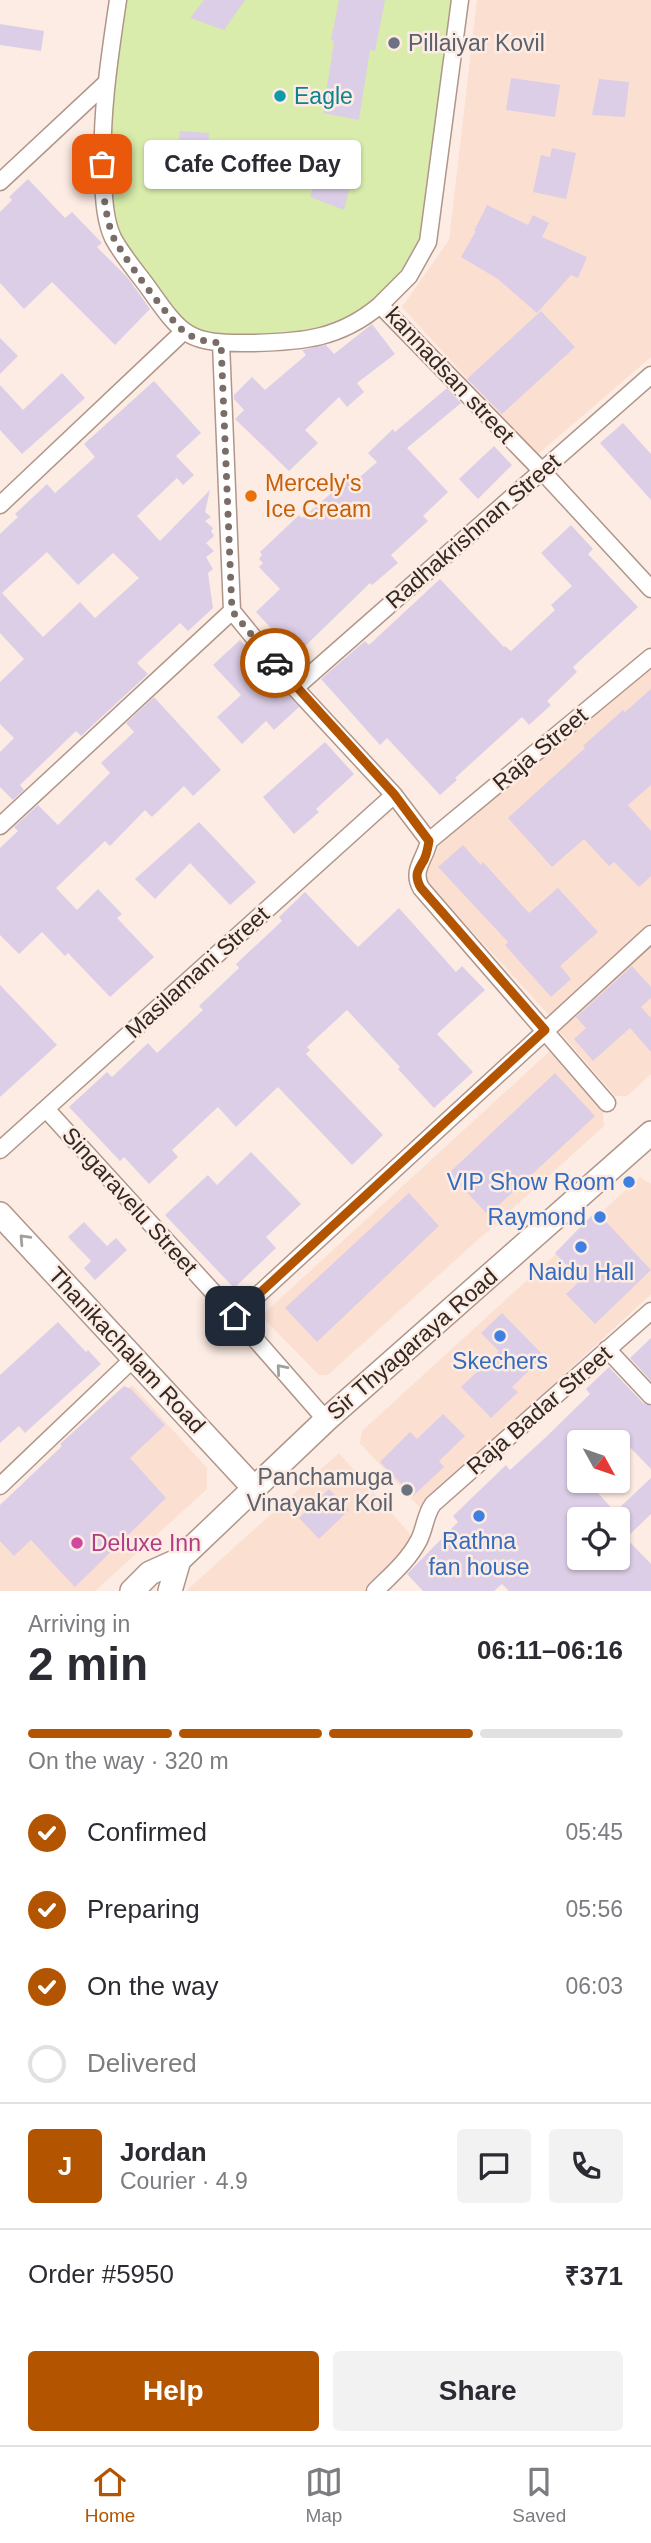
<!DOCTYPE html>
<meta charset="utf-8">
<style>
:root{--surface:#fff;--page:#f2f2f3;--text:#2b2b33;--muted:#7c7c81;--line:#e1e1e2;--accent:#b35500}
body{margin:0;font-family:Arial,sans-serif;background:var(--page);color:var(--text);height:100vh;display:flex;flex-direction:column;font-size:26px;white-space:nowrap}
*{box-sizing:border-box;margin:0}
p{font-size:23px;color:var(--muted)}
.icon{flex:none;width:38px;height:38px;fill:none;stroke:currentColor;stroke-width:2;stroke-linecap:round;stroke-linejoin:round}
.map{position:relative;height:1591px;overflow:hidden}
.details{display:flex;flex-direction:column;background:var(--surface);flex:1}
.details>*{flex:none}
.needle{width:46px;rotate:130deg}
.fabs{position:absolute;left:567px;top:1430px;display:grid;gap:14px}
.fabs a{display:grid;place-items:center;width:63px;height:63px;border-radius:7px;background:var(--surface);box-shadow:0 2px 5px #0004;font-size:35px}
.pin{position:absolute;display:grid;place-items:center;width:60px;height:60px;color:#fff;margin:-30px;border-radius:14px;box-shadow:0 4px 10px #0006}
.courier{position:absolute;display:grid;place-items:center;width:70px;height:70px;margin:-35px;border:5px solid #b35500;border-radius:50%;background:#fff;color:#222;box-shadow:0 2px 9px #0007}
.bubble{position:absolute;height:49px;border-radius:7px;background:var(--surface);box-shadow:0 2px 5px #0004;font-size:23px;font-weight:600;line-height:49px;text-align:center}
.head em{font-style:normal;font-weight:600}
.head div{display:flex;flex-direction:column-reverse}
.head{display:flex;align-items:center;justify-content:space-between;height:119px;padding:0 28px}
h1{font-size:46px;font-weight:600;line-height:52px}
.bar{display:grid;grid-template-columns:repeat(4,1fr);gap:10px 7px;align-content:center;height:84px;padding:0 28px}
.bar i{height:9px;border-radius:5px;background:var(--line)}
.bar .selected{background:var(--accent)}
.bar p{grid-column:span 4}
.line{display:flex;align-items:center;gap:18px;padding:0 28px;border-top:2px solid var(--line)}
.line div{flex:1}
.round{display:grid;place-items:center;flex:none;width:74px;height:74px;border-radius:7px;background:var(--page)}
ol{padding:0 28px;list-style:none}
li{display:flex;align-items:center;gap:21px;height:77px}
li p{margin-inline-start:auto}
li .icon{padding:7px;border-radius:50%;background:var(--accent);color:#fff;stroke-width:4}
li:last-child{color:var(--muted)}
li i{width:38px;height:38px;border:4px solid var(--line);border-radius:50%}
.cta{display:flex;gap:14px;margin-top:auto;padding:14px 28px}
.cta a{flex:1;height:80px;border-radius:7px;background:var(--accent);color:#fff;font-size:28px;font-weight:600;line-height:80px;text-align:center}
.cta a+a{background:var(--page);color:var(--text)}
.menu{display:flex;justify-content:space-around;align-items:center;height:98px;border-top:2px solid var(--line);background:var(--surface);font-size:19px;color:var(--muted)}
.menu a{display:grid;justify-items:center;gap:4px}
.menu .selected{color:var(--accent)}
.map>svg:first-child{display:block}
.built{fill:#fbdfd0}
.green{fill:#d9ecab}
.building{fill:#dccee7;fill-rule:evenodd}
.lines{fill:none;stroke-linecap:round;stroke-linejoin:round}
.street-casing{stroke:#b09689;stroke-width:19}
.secondary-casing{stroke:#b09689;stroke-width:26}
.street{stroke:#fff;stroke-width:16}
.secondary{stroke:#fff;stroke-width:23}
.oneway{stroke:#a39f9c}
.done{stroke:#7a6d67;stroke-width:7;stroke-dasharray:0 12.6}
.route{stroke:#b35500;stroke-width:9}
.worship-dot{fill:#6b7280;stroke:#fdece4;stroke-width:2.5}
.culture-dot{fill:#0f9aa8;stroke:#fdece4;stroke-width:2.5}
.food-dot{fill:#e8710a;stroke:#fdece4;stroke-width:2.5}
.shop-dot{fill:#3f7fe0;stroke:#fdece4;stroke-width:2.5}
.hotel-dot{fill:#d1479c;stroke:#fdece4;stroke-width:2.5}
.labels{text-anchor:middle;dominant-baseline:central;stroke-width:5;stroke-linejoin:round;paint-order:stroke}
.worship-label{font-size:23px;fill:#5b616d;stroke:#fdece4;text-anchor:start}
.culture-label{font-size:23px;fill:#0d838f;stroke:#fdece4;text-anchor:start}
.street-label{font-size:23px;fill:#332923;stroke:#fdece4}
.food-label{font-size:23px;fill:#c56008;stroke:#fdece4;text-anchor:start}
.shop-label{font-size:23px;fill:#366cbe;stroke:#fdece4}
.hotel-label{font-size:23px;fill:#b23c85;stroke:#fdece4;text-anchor:start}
</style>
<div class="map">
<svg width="651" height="1591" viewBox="0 0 651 1591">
<rect width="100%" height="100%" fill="#fdece4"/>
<!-- built -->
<path class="built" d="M477 0H651V357L537 455 402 307 449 240Z
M651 656V925L550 1016 424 879 447 830Z
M651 944V1074L627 1096H615L558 1030Z
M551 1050 603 1112 604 1126 328 1375H319L261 1316Z
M640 1177 651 1184V1294L420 1508 360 1443 362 1431Z
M132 1385 207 1468V1489L95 1591H0V1512Z
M339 1453 410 1534 412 1551 368 1591H186Z"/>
<!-- green -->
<path class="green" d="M121 0H455L424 240 377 302 360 317 292 346 206 344 135 276 102 199Z"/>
<!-- building -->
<path class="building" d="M204 0H245L224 30 190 18Z
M339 0H385L375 51 370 50 359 120 323 113 334 41 331 40Z
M0 24 44 31 41 51 0 45Z
M511 78 560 85 555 117 506 110Z
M599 79 629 82 625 117 592 115Z
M180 131 209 133 205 186 174 187Z
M552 148 576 153 566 199 533 192 541 155 550 157Z
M321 153 356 162 344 210 310 197Z
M28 179 65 218 72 212 102 243 97 247 128 278 150 309 115 345 52 282 24 309 0 283V212L12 200 9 197Z
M487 205 528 225 533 215 549 223 542 237 587 257 578 278 571 275 537 313 498 279 461 257 476 231H474Z
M541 311 575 347 502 414 467 379Z
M372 324 395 354 357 383 364 392 347 407 339 397 305 430 318 443 289 471 235 419 244 410 234 399V395L252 377 265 390 306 355 302 350 326 345 334 354Z
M0 338 18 356 0 374Z
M62 373 85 398 22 454 0 430V385L23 410Z
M154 381 201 433 176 456 194 475 183 485 177 478 137 516 160 541 210 490 205 512 211 517 205 521 213 528 211 531 214 536 206 543 214 551 206 557 213 569 208 573 213 608 188 631 180 623 137 663 148 674 81 736 76 731 20 785 24 790 13 800 0 787V752L14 738 0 724V682L24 659 0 633V534L18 517 15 514 47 484 55 493 95 457 84 444ZM47 552 78 585 113 553 139 578 95 618 80 602 43 637 2 593Z
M447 388 461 403 407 448 448 492 423 516 428 521 391 555 398 563 372 585 370 583 296 655 256 612 280 589 259 567 263 563 259 559 262 555 260 552 299 515 302 518 348 479 352 484 377 462 368 453 393 429 395 432Z
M623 423 651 454V500L600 443Z
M494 446 512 465 478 499 459 479Z
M571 525 593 549 588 554 638 607 573 667 577 672 547 701 551 705 529 725 522 717 455 778 457 780 440 795 387 738 380 745 321 679 365 641 369 645 440 579 504 647 505 646 511 651 555 610 551 605 572 586 541 553Z
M240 640 299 707 274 730 266 721 242 744 217 717 241 695 213 665Z
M651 689V785L628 805 651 831V876L639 887 614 862 609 866 584 839 552 867 508 818 585 748 583 746 623 710 625 712Z
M154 697 221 770 193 796 184 786 152 817 145 810 110 846 105 841 56 888 77 910 98 889 122 914 117 918 154 957 110 997 68 953 65 956 42 932 19 954 0 935V848L18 831 14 827 38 805 58 825 110 773 101 763 134 732 126 723Z
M325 742 354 774 316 809 319 812 294 834 263 797Z
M199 822 256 882 230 905 190 863 155 899 135 879Z
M463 845 481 865 483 862 529 913 558 888 598 932 560 966 571 979 551 997 505 945 508 942 438 867Z
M305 892 358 947 399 908 456 972 462 966 485 990 437 1034 473 1072 434 1108 398 1069 400 1067 347 1010 307 1047 310 1050 306 1054 383 1135 352 1165 278 1087 236 1127 218 1107 172 1150 178 1157 149 1184 124 1157 120 1161 69 1107 107 1072 112 1077 148 1043 157 1053 203 1010 199 1006 239 968 236 964 282 921 279 917Z
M632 966 651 987V998L641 1007 651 1018V1052L630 1028 593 1061 574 1039 586 1028 576 1017Z
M0 985 57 1045 0 1097Z
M555 1073 595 1116 488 1215 449 1173Z
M251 1152 301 1204 266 1237 276 1248 234 1288 165 1215 208 1175 217 1185Z
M409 1193 439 1226 317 1342 285 1308Z
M596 1211 651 1270 595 1324 566 1294 581 1280 555 1253Z
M84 1222 107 1246 116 1238 127 1250 95 1280 84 1268 91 1261 68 1237Z
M502 1313 544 1356 512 1387 518 1392 491 1418 461 1387 499 1351 481 1333Z
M58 1322 86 1352 88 1350 101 1364 25 1433 19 1426 0 1443V1375Z
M651 1338V1381L630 1358Z
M609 1367 643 1403 651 1406V1469L622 1439 620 1442H579V1480H586L618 1515V1509L651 1478V1514L626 1538 651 1564V1591H509L502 1584 494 1591H423L407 1574 458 1522 453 1516 506 1465 510 1470 545 1438 590 1394 586 1389ZM579 1519H618V1558H579Z
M124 1386 131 1389 165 1425 130 1458 166 1498 75 1587 31 1540 14 1556 0 1541V1505L62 1446 60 1444Z
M443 1414 465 1436 439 1461 444 1467 413 1496 380 1462 410 1432 417 1439Z
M329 1489 349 1510 319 1539 299 1518Z"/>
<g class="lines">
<!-- street casing -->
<g class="street-casing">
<path id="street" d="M118 0C109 60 100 119 103 181 104 199 105 221 113 238 122 255 136 271 147 286 183 337 188 344 251 343 302 342 340 339 380 305
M460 0 428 242 409 276 380 305 542 471 651 589
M0 182 106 83
M221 343 232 611 295 688 394 795 429 841
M0 505 183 332
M295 688 651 375
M0 826 232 611
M429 841C425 860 411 870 421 888L607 1103
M429 841 651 657
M46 1109 235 1316 326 1420
M0 1150 394 795
M235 1316 651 934
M607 1349 651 1396
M0 1486 134 1358
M375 1591C391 1575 408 1561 419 1540 425 1528 425 1515 433 1504L651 1311"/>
</g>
<!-- secondary casing -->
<g class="secondary-casing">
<path id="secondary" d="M0 1214 253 1487
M132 1591 150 1573 179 1560 326 1420 651 1133
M170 1591 179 1560"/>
</g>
<!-- street -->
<use href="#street" class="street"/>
<!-- secondary -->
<use href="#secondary" class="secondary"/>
</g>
<!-- one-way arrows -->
<defs><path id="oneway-chevron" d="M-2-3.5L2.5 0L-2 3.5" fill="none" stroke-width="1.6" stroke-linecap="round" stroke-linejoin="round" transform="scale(1.75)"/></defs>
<g class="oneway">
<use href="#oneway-chevron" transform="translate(24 1239) rotate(-133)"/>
<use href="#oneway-chevron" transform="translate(281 1369) rotate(-131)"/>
</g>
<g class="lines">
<!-- done -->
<path class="done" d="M102 164C103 188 104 210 112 234 117 249 172 324 186 333 197 340 208 342 221 343L232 611 275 663"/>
<!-- route -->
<path class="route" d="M235 1316 545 1030 421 888C414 876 417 871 424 860 427 854 428 847 429 841L394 794 275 663"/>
</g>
<!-- markers -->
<g class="worship-dot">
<circle cx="394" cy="43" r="7"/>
<circle cx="407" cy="1490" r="7"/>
</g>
<circle class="culture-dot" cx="280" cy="96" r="7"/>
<circle class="food-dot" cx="251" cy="496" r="7"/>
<g class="shop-dot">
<circle cx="629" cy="1182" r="7"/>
<circle cx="600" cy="1217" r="7"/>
<circle cx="581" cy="1247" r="7"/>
<circle cx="500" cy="1336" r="7"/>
<circle cx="479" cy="1516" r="7"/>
</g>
<circle class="hotel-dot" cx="77" cy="1543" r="7"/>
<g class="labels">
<!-- worship labels -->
<g class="worship-label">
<text x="408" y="43">Pillaiyar Kovil</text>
<text x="393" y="1477" text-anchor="end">Panchamuga<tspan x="393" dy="26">Vinayakar Koil</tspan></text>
</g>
<!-- culture labels -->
<g class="culture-label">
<text x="294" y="96">Eagle</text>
</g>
<!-- street labels -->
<g class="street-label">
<text transform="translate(450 375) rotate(47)">kannadsan street</text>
<text transform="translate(473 531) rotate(-41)">Radhakrishnan Street</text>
<text transform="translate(540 749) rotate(-40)">Raja Street</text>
<text transform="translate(197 972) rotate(-42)">Masilamani Street</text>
<text transform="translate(130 1201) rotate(48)">Singaravelu Street</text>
<text transform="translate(412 1344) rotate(-41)">Sir Thyagaraya Road</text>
<text transform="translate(127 1350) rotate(47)">Thanikachalam Road</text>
<text transform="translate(539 1410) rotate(-41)">Raja Badar Street</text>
</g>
<!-- food labels -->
<g class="food-label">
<text x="265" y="483">Mercely's<tspan x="265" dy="26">Ice Cream</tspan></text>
</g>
<!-- shop labels -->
<g class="shop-label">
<text x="615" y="1182" text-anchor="end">VIP Show Room</text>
<text x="586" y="1217" text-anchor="end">Raymond</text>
<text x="581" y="1272">Naidu Hall</text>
<text x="500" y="1361">Skechers</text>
<text x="479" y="1541">Rathna<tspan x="479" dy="26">fan house</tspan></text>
</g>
<!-- hotel labels -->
<g class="hotel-label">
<text x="91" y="1543">Deluxe Inn</text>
</g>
</g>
</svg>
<div class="fabs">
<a><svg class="needle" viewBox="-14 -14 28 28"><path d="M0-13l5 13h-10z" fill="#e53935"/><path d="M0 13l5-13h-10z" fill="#7c7c81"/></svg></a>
<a><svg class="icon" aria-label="locate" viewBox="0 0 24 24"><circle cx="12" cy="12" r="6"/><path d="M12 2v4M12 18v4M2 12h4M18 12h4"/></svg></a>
</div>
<div class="pin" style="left:102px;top:164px;background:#ea580c"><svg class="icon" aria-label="bag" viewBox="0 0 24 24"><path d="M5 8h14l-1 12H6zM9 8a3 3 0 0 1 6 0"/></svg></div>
<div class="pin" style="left:235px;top:1316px;background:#1f2937"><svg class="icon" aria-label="home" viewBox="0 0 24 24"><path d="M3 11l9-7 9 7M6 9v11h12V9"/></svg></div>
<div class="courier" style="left:275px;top:663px"><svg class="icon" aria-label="car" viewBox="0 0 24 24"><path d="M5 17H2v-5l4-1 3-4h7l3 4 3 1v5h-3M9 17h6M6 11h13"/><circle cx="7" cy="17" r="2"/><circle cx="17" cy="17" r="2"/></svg></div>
<div class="bubble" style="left:144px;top:140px;width:217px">Cafe Coffee Day</div>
</div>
<section class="details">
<div class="head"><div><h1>2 min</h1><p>Arriving in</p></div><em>06:11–06:16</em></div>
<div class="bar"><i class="selected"></i><i class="selected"></i><i class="selected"></i><i></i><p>On the way · 320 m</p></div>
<ol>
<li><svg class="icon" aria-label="check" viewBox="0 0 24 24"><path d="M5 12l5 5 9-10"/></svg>Confirmed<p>05:45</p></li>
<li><svg class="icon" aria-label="check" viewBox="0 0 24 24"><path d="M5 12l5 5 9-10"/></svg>Preparing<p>05:56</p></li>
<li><svg class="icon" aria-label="check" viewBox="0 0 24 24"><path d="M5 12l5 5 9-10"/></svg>On the way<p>06:03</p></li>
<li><i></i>Delivered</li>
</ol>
<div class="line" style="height:126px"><b class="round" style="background:var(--accent);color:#fff">J</b><div><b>Jordan</b><p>Courier · 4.9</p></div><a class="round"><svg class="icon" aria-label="chat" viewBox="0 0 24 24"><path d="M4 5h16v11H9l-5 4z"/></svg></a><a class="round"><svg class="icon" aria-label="phone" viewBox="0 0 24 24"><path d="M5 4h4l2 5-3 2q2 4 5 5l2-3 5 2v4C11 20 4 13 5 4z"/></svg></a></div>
<div class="line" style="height:91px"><div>Order #5950</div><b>₹371</b></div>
<div class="cta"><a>Help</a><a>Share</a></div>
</section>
<nav class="menu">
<a class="selected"><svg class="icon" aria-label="home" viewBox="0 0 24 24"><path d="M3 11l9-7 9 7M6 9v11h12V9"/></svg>Home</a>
<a><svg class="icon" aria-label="map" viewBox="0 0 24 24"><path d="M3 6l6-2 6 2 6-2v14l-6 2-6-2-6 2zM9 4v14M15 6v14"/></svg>Map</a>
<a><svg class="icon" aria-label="saved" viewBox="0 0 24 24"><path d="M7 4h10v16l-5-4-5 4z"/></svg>Saved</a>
</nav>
